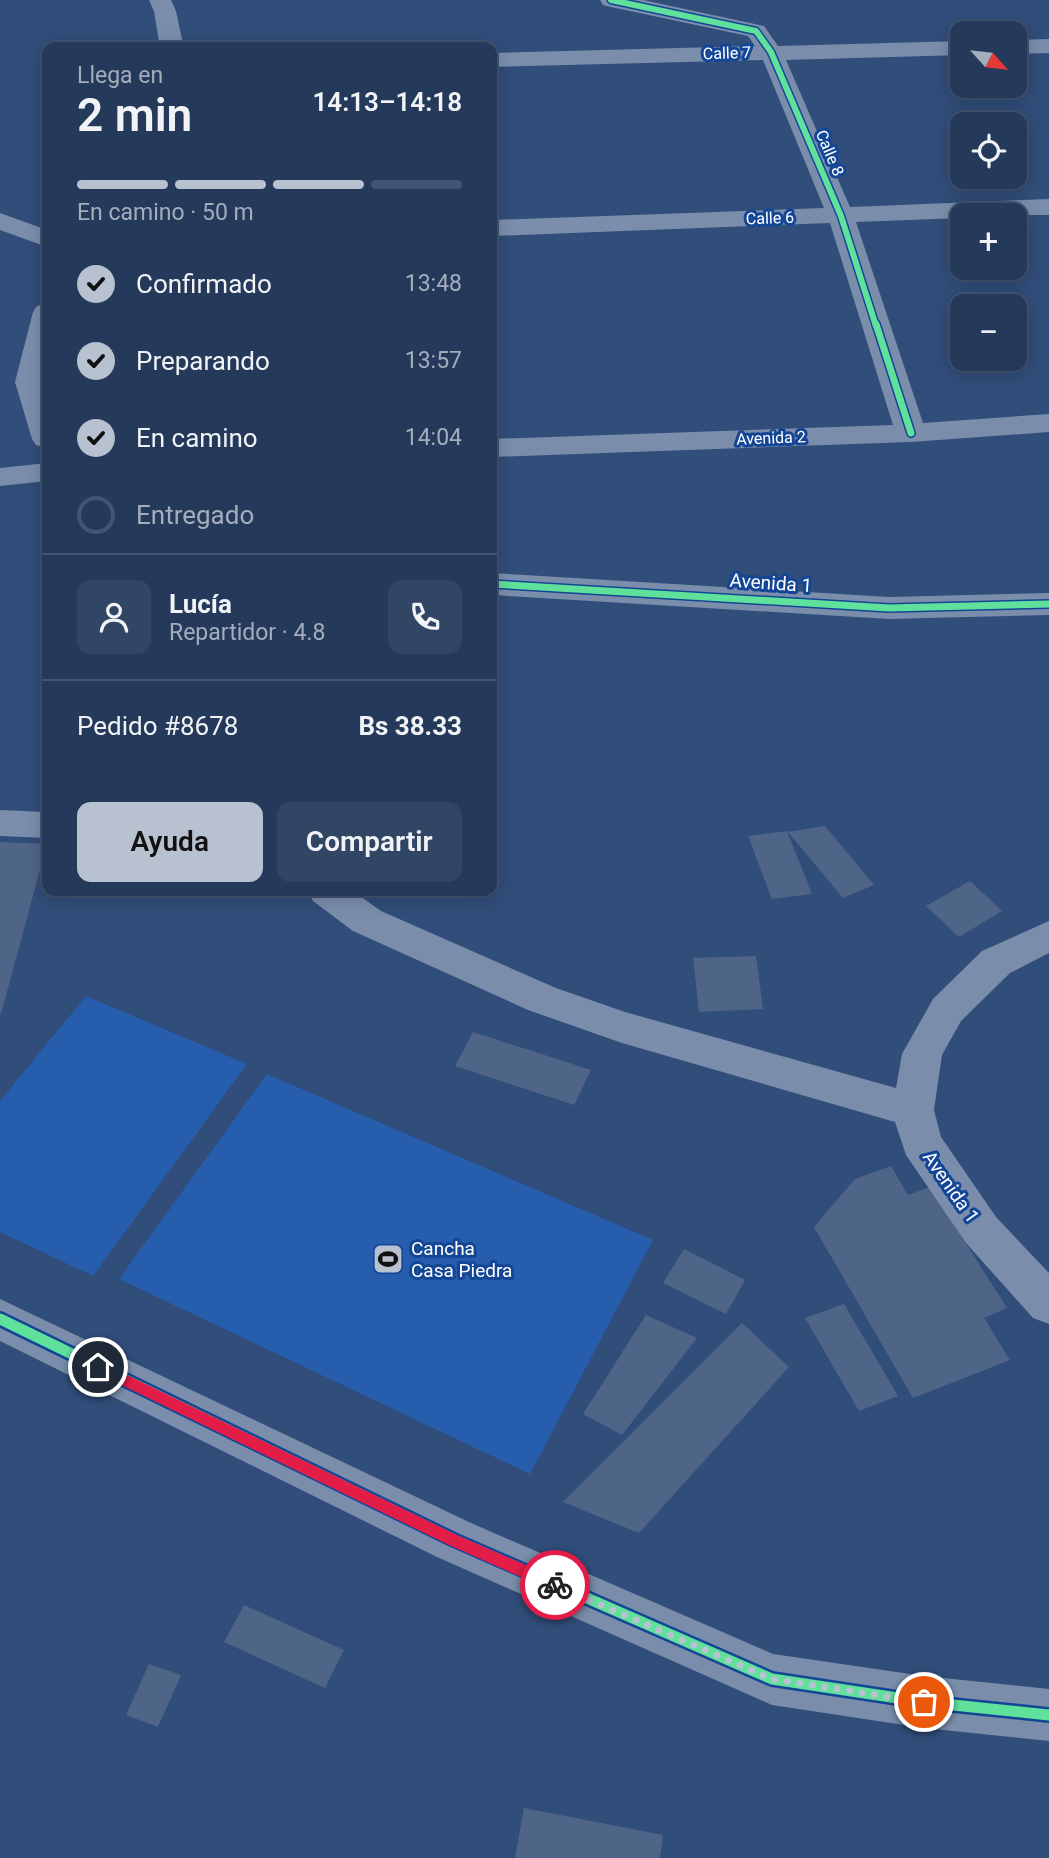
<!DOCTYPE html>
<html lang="es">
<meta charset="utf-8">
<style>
:root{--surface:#253a5b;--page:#314564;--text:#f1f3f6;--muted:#a3adbb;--line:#425471;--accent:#b7c1d0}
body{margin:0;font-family:Roboto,sans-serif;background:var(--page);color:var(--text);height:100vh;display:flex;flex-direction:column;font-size:26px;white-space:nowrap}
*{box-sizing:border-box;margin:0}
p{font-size:23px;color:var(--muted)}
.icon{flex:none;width:38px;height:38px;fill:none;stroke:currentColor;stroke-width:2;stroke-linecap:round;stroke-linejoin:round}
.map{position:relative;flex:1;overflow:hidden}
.details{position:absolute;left:42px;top:42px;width:455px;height:854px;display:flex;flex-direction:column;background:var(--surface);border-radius:14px;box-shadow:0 4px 18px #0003,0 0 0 2px var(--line)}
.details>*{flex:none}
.needle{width:46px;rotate:117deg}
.buttons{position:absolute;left:950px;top:21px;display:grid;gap:14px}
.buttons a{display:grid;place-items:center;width:77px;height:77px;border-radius:14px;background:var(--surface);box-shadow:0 4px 18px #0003,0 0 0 2px var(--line);font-size:35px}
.pin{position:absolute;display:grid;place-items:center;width:60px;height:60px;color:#fff;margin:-30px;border:4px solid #fff;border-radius:50%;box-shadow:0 2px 7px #0007}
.courier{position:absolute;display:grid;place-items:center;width:70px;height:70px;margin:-35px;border:5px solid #e11d48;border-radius:50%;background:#fff;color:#222;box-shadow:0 2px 9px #0007}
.summary em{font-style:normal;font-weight:600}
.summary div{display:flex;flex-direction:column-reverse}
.summary{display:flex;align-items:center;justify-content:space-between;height:119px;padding:0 35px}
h1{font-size:46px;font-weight:600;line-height:52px}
.bar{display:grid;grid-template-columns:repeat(4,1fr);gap:10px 7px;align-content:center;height:84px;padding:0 35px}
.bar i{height:9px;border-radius:5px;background:var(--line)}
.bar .active{background:var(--accent)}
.bar p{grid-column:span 4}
.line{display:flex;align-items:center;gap:18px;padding:0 35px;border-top:2px solid var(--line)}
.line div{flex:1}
.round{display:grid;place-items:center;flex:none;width:74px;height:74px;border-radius:14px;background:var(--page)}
ol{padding:0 35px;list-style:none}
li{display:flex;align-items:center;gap:21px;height:77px}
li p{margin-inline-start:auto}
li .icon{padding:7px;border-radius:50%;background:var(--accent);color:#111;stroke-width:4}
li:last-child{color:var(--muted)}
li i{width:38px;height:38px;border:4px solid var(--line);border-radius:50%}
.action{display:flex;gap:14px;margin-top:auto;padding:14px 35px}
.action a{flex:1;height:80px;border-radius:14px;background:var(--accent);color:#111;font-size:28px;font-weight:600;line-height:80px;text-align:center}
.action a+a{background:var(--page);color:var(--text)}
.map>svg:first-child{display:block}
.green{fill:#275dad}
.building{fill:#4f6588}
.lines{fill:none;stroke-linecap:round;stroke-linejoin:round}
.minor{fill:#7a8eab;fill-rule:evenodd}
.cycleway-far2-casing{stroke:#144696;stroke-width:9}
.cycleway-far1-casing{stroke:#144696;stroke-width:10}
.cycleway-casing{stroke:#144696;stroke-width:16}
.cycleway-far2{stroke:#60e19b;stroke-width:6}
.cycleway-far1{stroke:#60e19b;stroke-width:7}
.cycleway{stroke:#60e19b;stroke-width:11}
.route{fill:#e11d48}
.done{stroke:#b7c1d0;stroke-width:7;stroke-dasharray:0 12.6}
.labels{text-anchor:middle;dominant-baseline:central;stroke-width:6;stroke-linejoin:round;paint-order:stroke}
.far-street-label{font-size:16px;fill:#fff;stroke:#144696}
.street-label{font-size:19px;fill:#fff;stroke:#144696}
.poi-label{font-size:19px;fill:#fff;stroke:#144696;text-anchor:start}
</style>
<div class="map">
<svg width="1049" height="1858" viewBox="0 0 1049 1858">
<rect width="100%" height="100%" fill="#314d79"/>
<!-- green -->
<path class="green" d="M86 996 247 1064 93 1276 0 1232V1101Z
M267 1074 653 1240 530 1474 119 1279Z"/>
<!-- building -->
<path class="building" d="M825 826 874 885 843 898 788 832Z
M787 831 812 894 772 899 748 836Z
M0 842 47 844 1 1014H0Z
M970 881 1002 911 959 937 926 906Z
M756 956 763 1009 699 1012 693 958Z
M473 1032 591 1070 574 1105 455 1066Z
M891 1166 908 1195 930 1187 1007 1308 984 1318 1010 1360 913 1398 814 1227 855 1179Z
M684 1249 745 1280 726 1314 663 1283Z
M844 1304 898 1396 859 1411 805 1318Z
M646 1315 697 1338 622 1435 583 1414Z
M742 1323 789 1367 639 1533 563 1502Z
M244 1605 344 1650 325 1688 224 1642Z
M149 1664 181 1675 158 1727 126 1715Z
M524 1808 663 1835 660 1858H515Z"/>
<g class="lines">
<!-- minor -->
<path class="minor" d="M149 0H171L176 11 183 44 180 47H155L159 42 154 11Z
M600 0H643L764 26 778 46 962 41V55L786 60 850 207 1049 199V215H962V218L856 222 923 423 1049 414V432L911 442 492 457V439L893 425 830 223 492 236V220L824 208 763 60 492 67V53L755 46 748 36 611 7 603 5Z
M1049 39V53L1015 54V40Z
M0 213 47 230V247L0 230Z
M47 304V371L45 382 47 391V448L36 445 32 439 15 382 33 312 37 306Z
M47 463V481L0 486V468Z
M492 573 889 597 1049 593V615L889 619 492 595Z
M0 810 47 812V838L0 836Z
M307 891H353L381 911 556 988 625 1012 896 1088 902 1054 933 999 982 951 1049 921V953L1010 973 961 1021 942 1055 934 1110 941 1137 996 1217 1049 1273V1324L1033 1318 966 1243 906 1155 895 1122 622 1043 528 1010 353 931 313 901Z
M0 1299 471 1523 773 1654 924 1676 1049 1689V1741L924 1728 772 1705 754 1697 437 1557 0 1341Z"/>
<!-- cycleway-far2 casing -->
<g class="cycleway-far2-casing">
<path id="cycleway-far2" d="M611 0 756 31 771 52 841 216 876 326"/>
</g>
<!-- cycleway-far1 casing -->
<g class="cycleway-far1-casing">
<path id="cycleway-far1" d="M876 324 911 433
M492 584 889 608 1049 604"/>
</g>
<!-- cycleway casing -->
<g class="cycleway-casing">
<path id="cycleway" d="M0 1319 454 1540 772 1679 924 1702 1049 1715"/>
</g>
<!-- cycleway-far2 -->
<use href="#cycleway-far2" class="cycleway-far2"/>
<!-- cycleway-far1 -->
<use href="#cycleway-far1" class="cycleway-far1"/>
<!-- cycleway -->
<use href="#cycleway" class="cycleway"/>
</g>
<!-- route -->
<path class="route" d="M98 1361 459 1536 560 1580 562 1585 560 1590 555 1592 449 1545 93 1371 91 1367Z"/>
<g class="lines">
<!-- done -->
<path class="done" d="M555 1585 772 1679 924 1702"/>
</g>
<!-- icons -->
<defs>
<g id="stadium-square" transform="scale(1.575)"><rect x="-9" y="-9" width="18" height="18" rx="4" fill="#b7c1d0" stroke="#144696"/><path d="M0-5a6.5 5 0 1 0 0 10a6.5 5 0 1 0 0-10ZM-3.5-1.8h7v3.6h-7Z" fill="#111"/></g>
</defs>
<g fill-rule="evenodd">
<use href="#stadium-square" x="388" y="1259"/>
</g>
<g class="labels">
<!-- far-street labels -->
<g class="far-street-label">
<text transform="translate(727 53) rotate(-2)">Calle 7</text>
<text transform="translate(830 153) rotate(67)">Calle 8</text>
<text transform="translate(770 218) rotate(-2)">Calle 6</text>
<text transform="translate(771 438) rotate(-2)">Avenida 2</text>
</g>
<!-- street labels -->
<g class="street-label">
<text transform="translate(771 583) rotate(4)">Avenida 1</text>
<text transform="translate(951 1187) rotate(55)">Avenida 1</text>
</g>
<!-- poi labels -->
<g class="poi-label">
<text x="411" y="1248">Cancha<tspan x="411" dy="22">Casa Piedra</tspan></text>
</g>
</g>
</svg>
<div class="buttons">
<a><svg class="needle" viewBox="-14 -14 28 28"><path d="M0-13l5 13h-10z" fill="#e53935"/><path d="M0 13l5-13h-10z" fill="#a3adbb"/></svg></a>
<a><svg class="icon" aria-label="locate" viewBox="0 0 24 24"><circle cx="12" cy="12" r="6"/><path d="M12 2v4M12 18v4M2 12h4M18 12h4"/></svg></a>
<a>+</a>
<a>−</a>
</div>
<div class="pin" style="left:924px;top:1702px;background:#ea580c"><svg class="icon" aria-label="bag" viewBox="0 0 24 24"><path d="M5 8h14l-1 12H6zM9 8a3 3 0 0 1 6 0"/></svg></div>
<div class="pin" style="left:98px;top:1367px;background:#1f2937"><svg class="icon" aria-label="home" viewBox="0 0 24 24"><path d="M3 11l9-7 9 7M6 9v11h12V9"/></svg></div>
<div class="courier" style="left:555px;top:1585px"><svg class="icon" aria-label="bike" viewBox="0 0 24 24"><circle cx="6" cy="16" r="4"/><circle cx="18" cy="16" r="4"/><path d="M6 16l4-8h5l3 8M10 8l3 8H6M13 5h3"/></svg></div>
<section class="details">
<div class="summary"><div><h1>2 min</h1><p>Llega en</p></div><em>14:13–14:18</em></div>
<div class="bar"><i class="active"></i><i class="active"></i><i class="active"></i><i></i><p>En camino · 50 m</p></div>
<ol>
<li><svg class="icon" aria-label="check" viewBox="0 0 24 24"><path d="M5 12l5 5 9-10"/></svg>Confirmado<p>13:48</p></li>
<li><svg class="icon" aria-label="check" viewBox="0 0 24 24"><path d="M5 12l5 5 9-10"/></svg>Preparando<p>13:57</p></li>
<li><svg class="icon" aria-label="check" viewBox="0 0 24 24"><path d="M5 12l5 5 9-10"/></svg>En camino<p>14:04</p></li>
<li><i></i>Entregado</li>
</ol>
<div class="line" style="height:126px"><a class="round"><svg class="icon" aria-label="person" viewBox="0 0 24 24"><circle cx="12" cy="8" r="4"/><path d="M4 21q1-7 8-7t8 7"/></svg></a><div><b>Lucía</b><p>Repartidor · 4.8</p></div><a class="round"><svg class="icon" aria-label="phone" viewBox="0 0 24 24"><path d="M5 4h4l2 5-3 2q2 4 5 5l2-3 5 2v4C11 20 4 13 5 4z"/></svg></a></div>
<div class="line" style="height:91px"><div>Pedido #8678</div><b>Bs 38.33</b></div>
<div class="action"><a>Ayuda</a><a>Compartir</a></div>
</section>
</div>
